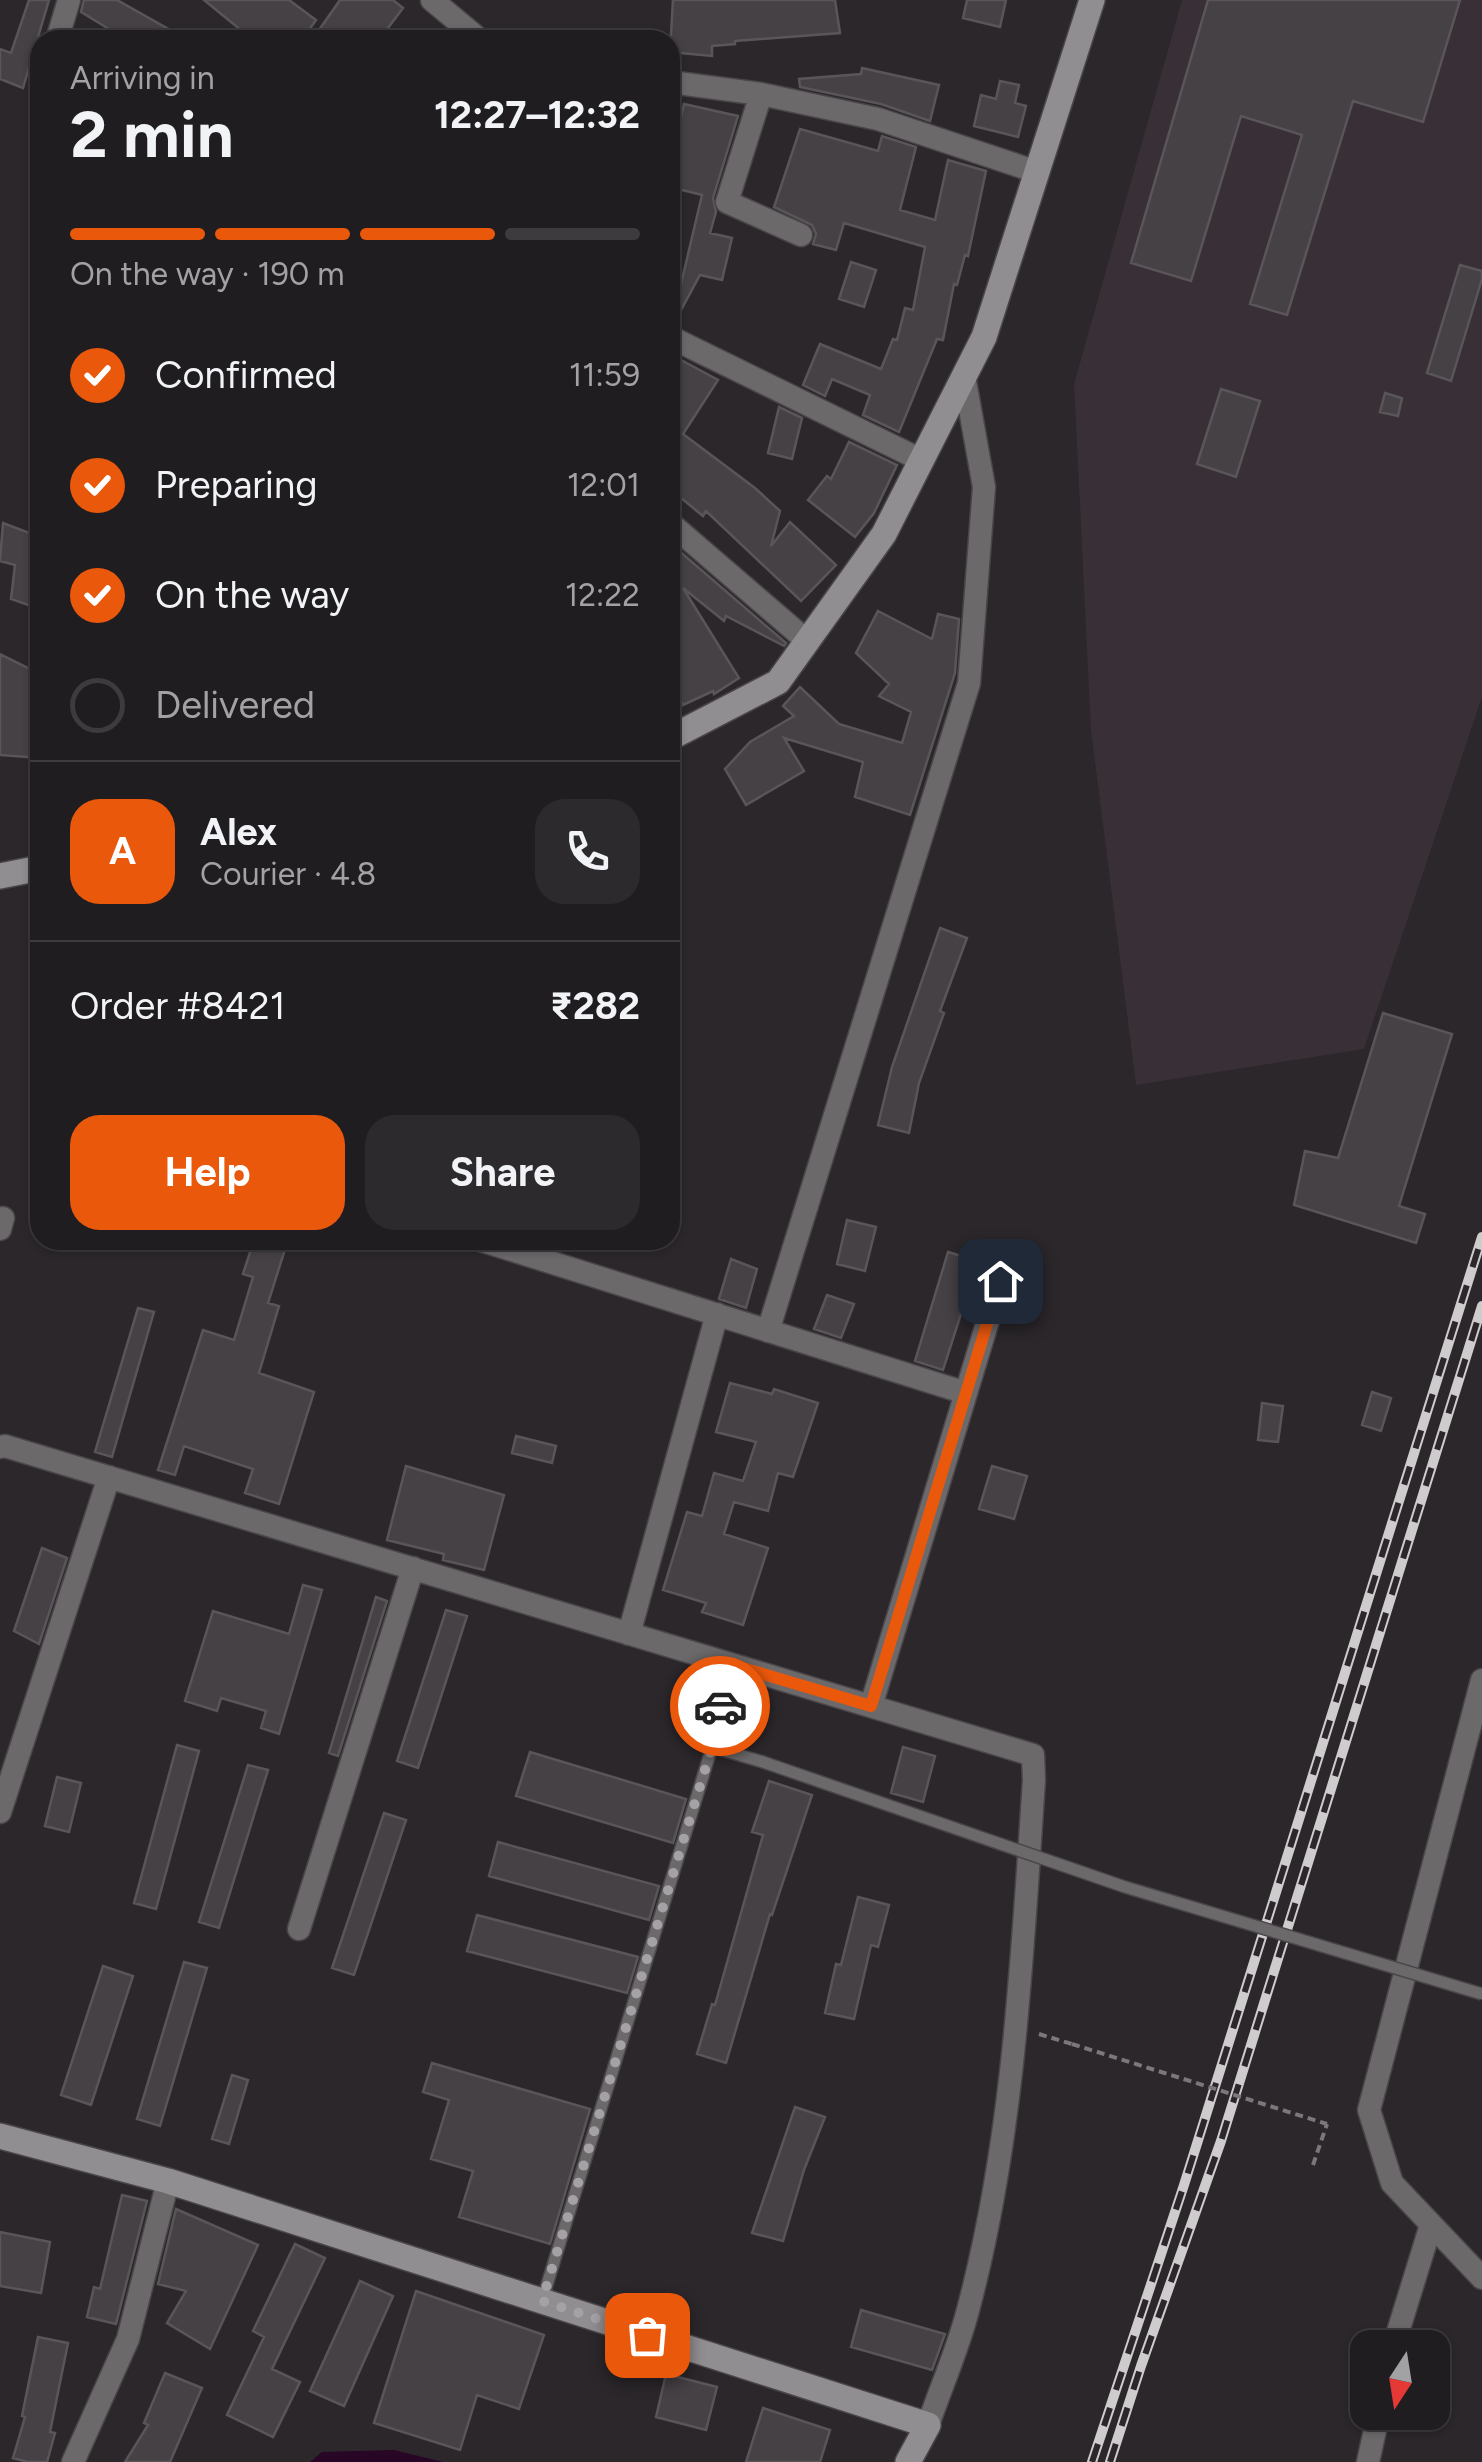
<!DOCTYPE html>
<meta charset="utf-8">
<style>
:root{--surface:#201d20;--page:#2d2a2d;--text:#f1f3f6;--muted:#a2a2a5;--line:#3d3b3e;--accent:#ea580c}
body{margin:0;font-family:Figtree,sans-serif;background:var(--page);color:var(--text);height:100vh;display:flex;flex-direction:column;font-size:38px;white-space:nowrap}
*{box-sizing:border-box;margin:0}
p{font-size:32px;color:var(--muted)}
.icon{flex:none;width:55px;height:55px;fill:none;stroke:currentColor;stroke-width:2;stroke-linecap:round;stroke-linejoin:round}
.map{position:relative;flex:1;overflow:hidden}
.details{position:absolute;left:30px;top:30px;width:650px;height:1220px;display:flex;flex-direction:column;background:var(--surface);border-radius:30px;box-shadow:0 2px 8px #0004,0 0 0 2px var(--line)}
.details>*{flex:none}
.needle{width:65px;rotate:192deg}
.tools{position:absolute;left:1350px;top:2330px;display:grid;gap:20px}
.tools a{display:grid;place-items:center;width:100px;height:100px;border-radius:20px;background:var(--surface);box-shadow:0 2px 8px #0004,0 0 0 2px var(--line);font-size:50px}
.pin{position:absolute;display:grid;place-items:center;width:85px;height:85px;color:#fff;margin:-42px;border-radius:20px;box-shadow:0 5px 15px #0006}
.courier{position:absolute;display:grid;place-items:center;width:100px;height:100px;margin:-50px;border:8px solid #ea580c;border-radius:50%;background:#fff;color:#222;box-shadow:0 2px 12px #0007}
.headline em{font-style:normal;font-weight:700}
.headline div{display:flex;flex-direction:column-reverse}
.headline{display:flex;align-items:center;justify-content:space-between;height:170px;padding:0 40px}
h1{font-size:65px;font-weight:700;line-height:75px}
.bar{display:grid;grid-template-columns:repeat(4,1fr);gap:15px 10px;align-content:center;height:120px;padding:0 40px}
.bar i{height:12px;border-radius:8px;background:var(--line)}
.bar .selected{background:var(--accent)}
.bar p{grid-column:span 4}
.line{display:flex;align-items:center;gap:25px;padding:0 40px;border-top:2px solid var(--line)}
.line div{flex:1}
.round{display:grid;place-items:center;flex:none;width:105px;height:105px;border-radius:30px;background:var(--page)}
ol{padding:0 40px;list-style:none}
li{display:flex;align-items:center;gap:30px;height:110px}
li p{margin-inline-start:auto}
li .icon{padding:10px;border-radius:50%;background:var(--accent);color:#fff;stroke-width:4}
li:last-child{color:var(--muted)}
li i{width:55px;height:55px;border:5px solid var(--line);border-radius:50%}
.cta{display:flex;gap:20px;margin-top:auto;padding:20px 40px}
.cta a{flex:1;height:115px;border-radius:30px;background:var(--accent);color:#fff;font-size:40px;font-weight:700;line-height:115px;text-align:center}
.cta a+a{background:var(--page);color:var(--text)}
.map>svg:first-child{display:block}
.built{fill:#382f37}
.water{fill:#280626}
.building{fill:#464145;stroke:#5a5559;stroke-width:2.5}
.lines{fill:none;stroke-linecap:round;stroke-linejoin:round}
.lane-casing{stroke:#494549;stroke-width:14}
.street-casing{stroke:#494549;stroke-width:25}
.secondary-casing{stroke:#494549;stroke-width:28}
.path{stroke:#7b777b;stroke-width:4;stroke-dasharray:8 5;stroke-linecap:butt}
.lane{stroke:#6c696b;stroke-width:11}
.street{stroke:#6c696b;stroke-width:22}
.secondary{stroke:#918e91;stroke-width:25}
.rail-casing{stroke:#cfccce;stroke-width:10}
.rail{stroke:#2b272b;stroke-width:6;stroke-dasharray:19;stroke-linecap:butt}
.lane-bridge-casing{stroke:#494549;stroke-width:14;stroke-linecap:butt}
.path-bridge{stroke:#7b777b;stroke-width:4;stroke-dasharray:8 5;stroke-linecap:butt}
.lane-bridge{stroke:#6c696b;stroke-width:11}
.done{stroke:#a5a2a5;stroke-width:10;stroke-dasharray:0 18}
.route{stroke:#ea580c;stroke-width:12}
</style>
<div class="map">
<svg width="1482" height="2462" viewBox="0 0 1482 2462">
<rect width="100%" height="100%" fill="#2b272b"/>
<!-- built -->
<path class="built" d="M1182 0H1482V697L1364 1049 1136 1085 1091 730 1074 384Z"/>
<!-- water -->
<path class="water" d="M394 2450 443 2462H310L322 2452Z"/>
<!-- building -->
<path class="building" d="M29 0H49L23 88 0 79V49L11 53Z
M84 0H117L188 40H127L81 12Z
M204 0H289L316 20 302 40H253Z
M340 0H393L403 8 379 40H312Z
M673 0H835L840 33 735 41V44L712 46V56L670 52Z
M967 0H1006L1000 27 963 18Z
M1208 0H1460L1423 122 1353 101 1287 315 1250 304 1302 135 1241 116 1191 281 1131 263Z
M862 68 939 85 930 121 881 104 800 87 799 79 861 74Z
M1000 81 1019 85 1015 103 1026 106 1018 137 974 126 981 95 996 99Z
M684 104 738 116 713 198 716 212 710 233 732 238 722 280 700 275 674 323 670 322V278L681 284 702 195 670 187V166Z
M800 129 878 151 882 136 916 147 900 210 935 220 948 160 986 171 968 256 965 255 957 285 954 284 943 340 937 339 899 432 863 415 870 395 832 379 825 396 803 385 820 344 881 369 893 339 897 340 905 308 913 310 925 247 844 223 836 250 813 244 816 234 812 225 774 207Z
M851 262 876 270 864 307 839 299Z
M1460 265 1482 271V279L1451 381 1427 373Z
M670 354 718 380 683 434 755 488 780 511 771 546 790 522 836 565 801 601 706 511 703 516 670 489Z
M1221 389 1260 401 1236 477 1197 464Z
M1385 393 1402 398 1398 416 1380 412Z
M779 407 802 418 792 459 768 453Z
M849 442 897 465 874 513 855 537 808 500 827 476 831 479Z
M3 523 40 537V592L34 607 11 599 15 565 0 561Z
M670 543 786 643 784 646 726 616 724 621 683 588 739 678 714 694 713 691 683 705 680 699 670 702Z
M878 611 932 639 938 614 959 619 955 673 910 815 855 797 863 762 784 738 804 771 746 805 725 769 750 742 794 716 783 706 800 687 839 724 902 743 911 712 879 696 889 684 856 653Z
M0 654 40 674V758L0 755Z
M940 928 967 938 940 1011 944 1013 919 1083 909 1133 878 1125 892 1067Z
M1383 1013 1452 1034 1399 1206 1425 1214 1416 1243 1294 1205 1305 1151 1338 1158Z
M847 1220 876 1227 865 1271 837 1264Z
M254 1240H288L268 1303 279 1306 259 1373 314 1392 279 1504 245 1493 253 1469 184 1446 175 1475 158 1470 203 1330 234 1340 253 1277 243 1274Z
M948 1252 978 1261 943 1370 915 1361Z
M731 1259 757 1269 746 1308 719 1299Z
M827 1295 854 1304 841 1338 814 1329Z
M138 1308 154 1312 112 1457 95 1452Z
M730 1383 772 1394 774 1389 818 1403 793 1477 778 1473 768 1511 734 1502 724 1534 768 1548 743 1625 702 1612 706 1603 663 1590 687 1512 702 1516 714 1473 743 1481 756 1442 716 1432Z
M1372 1392 1391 1398 1381 1431 1362 1425Z
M1262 1403 1283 1406 1278 1442 1258 1440Z
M516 1436 556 1446 552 1463 512 1453Z
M406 1466 504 1495 484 1570 443 1560 444 1554 387 1540Z
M992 1466 1027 1476 1014 1519 979 1509Z
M42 1548 67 1558 39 1644 14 1631Z
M303 1585 322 1590 279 1734 261 1728 266 1711 221 1698 217 1711 185 1701 213 1611 289 1634Z
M376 1597 387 1601 338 1756 329 1753Z
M446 1610 467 1616 418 1768 397 1761Z
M177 1745 199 1751 156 1909 134 1903Z
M903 1747 935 1756 923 1802 891 1793Z
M530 1752 686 1799 673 1843 516 1796Z
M248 1765 268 1770 219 1928 199 1922Z
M57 1777 81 1783 69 1832 45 1826Z
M769 1781 812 1795 772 1915 770 1914 726 2063 697 2054 712 2004 715 2005 763 1835 752 1832Z
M384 1813 406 1820 354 1975 332 1968Z
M498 1842 659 1886 649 1920 489 1876Z
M858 1897 889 1905 878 1947 871 1945 854 2019 825 2013 836 1964 841 1965Z
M477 1915 638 1957 627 1993 467 1951Z
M184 1962 207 1968 160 2126 137 2119Z
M103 1966 133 1976 91 2105 61 2095Z
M432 2063 590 2109 550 2244 459 2217 473 2171 431 2159 449 2100 423 2092Z
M232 2075 248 2080 229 2144 212 2139Z
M795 2107 825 2117 804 2170 783 2241 752 2233Z
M122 2195 147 2201 116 2324 87 2317 94 2287 100 2289Z
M176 2209 258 2245 210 2349 167 2323 186 2291 158 2284Z
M0 2232 50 2242 41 2293 0 2286Z
M295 2244 325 2258 272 2369 300 2382 273 2437 227 2415 264 2337 253 2331Z
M360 2281 393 2296 344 2406 310 2391Z
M416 2291 544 2335 519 2409 477 2395 460 2450 374 2423Z
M861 2310 945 2334 932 2370 851 2347Z
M38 2337 68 2343 50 2432 55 2433 47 2462H28L13 2458 25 2417 22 2416Z
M165 2373 202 2388 170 2462H125L148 2425 144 2423Z
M666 2374 717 2387 706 2430 656 2417Z
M763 2408 830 2430 820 2462H746Z"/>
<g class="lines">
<!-- lane casing -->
<g class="lane-casing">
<path id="lane" d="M712 1747 729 1664
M542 2301 712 1747 763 1762"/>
</g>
<!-- street casing -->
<g class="street-casing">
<path id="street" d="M432 0 480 40
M57 40 69 0
M670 82 761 94 878 119 1037 172
M761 94 727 202 801 235
M670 337 921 460
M670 523 807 641
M0 1229 3 1218
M480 1240 966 1393
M768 1331 969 683 984 487 964 376
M0 1447 5 1446 1033 1755 1034 1780C1022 1958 1014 2137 968 2310 958 2349 941 2387 928 2425
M629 1634 717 1314
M1482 1680 1369 2110 1392 2183 1482 2278
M871 1706 1000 1281
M0 1812 109 1477
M299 1929 413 1568
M1393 2348 1431 2225
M73 2462 128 2339 168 2181
M1368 2462 1379 2412"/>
</g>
<!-- secondary casing -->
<g class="secondary-casing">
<path id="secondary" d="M670 738 778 682 884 534 984 337 1092 0
M0 876 40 868
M0 2136 168 2181 928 2425 908 2462"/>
</g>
<!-- path -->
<path class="path" d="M1039 2034 1072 2044
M1313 2165 1327 2124"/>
<!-- lane -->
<use href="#lane" class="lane"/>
<!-- street -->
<use href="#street" class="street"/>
<!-- secondary -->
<use href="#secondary" class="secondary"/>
<!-- rail casing -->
<g class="rail-casing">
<path id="rail" d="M1092 2462 1184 2185 1482 1237
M1110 2462 1141 2366 1221 2141 1482 1306"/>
</g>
<!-- rail -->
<use href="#rail" class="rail"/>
<!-- lane-bridge casing -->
<g class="lane-bridge-casing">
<path id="lane-bridge" d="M763 1762 1125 1887 1482 1994"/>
</g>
<!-- path-bridge -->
<path class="path-bridge" d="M1072 2044 1327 2124"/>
<!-- lane-bridge -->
<use href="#lane-bridge" class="lane-bridge"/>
</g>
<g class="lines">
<!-- done -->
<path class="done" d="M647 2335 542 2301 712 1747 720 1706"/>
<!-- route -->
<path class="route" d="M720 1706 729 1664 871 1706 1000 1281"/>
</g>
</svg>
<div class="tools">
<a><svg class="needle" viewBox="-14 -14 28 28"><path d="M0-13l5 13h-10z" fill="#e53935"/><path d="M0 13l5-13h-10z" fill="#a2a2a5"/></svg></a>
</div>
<div class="pin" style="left:647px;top:2335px;background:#ea580c"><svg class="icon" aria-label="bag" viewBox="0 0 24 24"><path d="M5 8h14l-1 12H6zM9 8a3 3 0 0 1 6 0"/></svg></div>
<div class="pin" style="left:1000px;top:1281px;background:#1f2937"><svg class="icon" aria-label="home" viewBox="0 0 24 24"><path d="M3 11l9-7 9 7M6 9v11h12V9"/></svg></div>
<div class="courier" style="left:720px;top:1706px"><svg class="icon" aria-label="car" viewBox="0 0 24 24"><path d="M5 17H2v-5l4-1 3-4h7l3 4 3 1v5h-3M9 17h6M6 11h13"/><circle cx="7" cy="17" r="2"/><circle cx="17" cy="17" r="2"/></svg></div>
<section class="details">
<div class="headline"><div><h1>2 min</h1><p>Arriving in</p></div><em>12:27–12:32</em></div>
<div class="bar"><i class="selected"></i><i class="selected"></i><i class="selected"></i><i></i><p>On the way · 190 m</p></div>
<ol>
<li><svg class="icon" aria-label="check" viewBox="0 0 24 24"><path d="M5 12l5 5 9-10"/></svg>Confirmed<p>11:59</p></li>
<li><svg class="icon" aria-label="check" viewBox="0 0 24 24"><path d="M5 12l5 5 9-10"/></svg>Preparing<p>12:01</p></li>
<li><svg class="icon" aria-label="check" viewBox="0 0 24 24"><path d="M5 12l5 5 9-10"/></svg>On the way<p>12:22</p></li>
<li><i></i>Delivered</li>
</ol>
<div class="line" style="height:180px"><b class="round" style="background:var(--accent);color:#fff">A</b><div><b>Alex</b><p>Courier · 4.8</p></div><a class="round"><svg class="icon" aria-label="phone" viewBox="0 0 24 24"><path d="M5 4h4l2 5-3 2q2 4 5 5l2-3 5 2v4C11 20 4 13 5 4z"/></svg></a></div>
<div class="line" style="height:130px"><div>Order #8421</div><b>₹282</b></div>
<div class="cta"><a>Help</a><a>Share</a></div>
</section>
</div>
